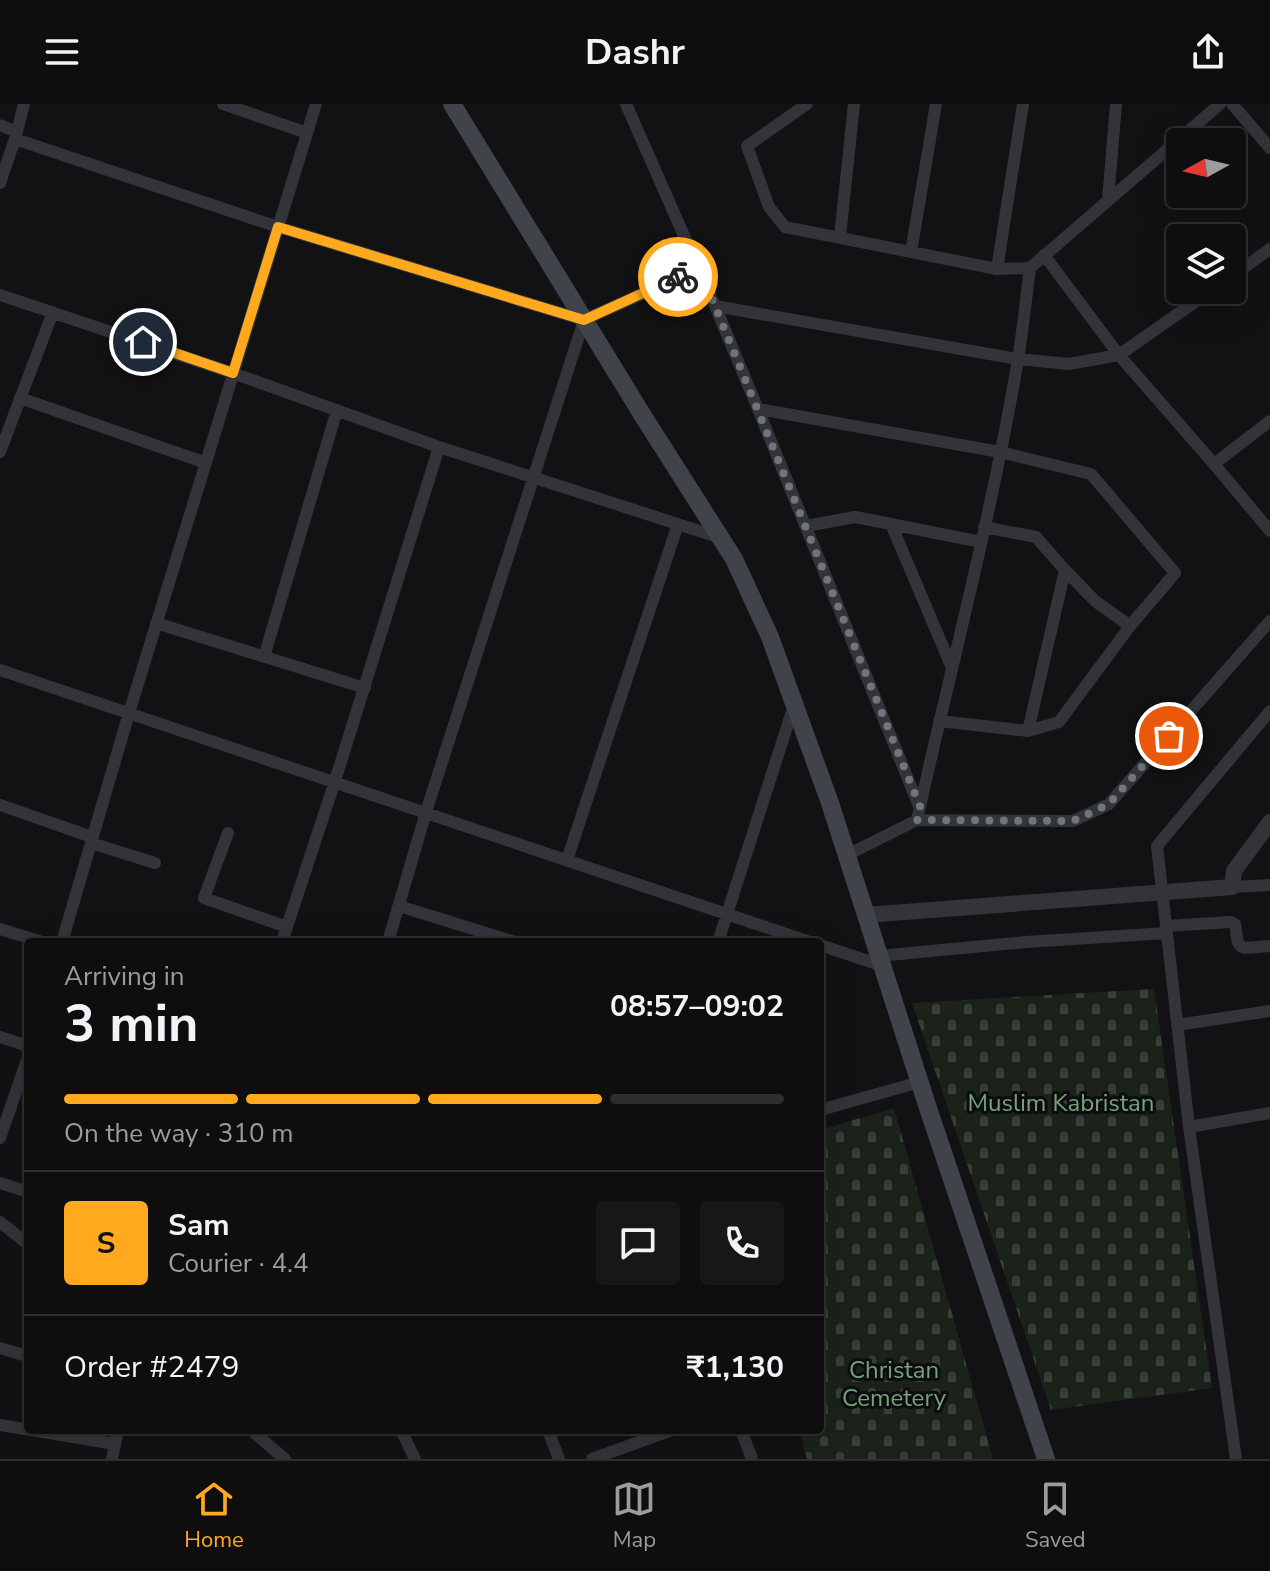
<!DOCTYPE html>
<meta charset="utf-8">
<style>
:root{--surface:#0e0e0f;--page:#171718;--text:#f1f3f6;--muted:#9b9c9e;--line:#2e2e2f;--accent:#ffa91f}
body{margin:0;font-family:"Nunito Sans",sans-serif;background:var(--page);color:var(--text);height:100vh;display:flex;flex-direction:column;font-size:30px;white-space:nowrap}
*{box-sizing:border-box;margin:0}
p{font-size:26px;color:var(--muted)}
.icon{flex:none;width:44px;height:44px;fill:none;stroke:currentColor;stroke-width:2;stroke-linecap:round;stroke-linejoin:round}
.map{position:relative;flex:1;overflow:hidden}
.side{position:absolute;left:24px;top:834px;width:800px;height:496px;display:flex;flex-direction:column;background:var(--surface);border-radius:8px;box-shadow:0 8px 32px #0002,0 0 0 2px var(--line)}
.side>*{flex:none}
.needle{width:52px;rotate:262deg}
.buttons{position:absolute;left:1166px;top:24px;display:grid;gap:16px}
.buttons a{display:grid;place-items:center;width:80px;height:80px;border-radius:8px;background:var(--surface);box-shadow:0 8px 32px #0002,0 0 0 2px var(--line);font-size:40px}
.pin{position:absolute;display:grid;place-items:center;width:68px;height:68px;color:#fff;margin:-34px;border:4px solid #fff;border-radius:50%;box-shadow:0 2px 8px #0007}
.courier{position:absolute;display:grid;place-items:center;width:80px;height:80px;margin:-40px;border:6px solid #ffa91f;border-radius:50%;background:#fff;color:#222;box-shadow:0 2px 10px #0007}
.summary em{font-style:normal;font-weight:700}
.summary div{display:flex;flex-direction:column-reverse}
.summary{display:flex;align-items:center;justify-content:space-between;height:136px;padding:0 40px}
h1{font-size:52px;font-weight:700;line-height:60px}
.bar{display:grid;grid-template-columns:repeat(4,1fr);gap:12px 8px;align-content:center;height:96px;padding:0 40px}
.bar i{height:10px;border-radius:6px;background:var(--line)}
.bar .on{background:var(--accent)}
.bar p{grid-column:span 4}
.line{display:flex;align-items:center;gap:20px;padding:0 40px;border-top:2px solid var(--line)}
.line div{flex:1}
.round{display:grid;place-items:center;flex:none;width:84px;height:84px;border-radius:8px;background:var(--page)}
header{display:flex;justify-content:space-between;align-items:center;height:104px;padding:0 40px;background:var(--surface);font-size:36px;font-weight:700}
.tab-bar{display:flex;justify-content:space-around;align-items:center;height:112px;border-top:2px solid var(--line);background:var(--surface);font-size:22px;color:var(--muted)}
.tab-bar a{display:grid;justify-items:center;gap:4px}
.tab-bar .on{color:var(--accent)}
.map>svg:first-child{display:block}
.cemetery{fill:url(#cemetery-stones)}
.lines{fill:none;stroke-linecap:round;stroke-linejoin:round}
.minor{stroke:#323439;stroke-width:12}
.tertiary{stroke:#323439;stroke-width:16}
.secondary{stroke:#404349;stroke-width:18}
.done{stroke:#70747d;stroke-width:8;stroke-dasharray:0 14.4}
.route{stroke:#ffa91f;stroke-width:10}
.labels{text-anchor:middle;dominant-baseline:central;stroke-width:6;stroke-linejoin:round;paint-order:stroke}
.park-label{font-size:24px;fill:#76a377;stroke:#0d0d0f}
</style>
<header><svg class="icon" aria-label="menu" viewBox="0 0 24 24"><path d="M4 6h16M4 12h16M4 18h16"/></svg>Dashr<svg class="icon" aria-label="share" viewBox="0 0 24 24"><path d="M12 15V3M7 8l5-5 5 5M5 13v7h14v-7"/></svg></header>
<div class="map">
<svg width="1270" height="1355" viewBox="0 0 1270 1355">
<defs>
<pattern id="cemetery-stones" width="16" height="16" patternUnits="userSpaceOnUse" patternTransform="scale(2)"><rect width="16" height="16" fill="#1a221a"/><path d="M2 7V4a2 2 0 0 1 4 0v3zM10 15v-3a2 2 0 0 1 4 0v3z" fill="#383f39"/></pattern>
</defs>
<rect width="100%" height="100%" fill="#121214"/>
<!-- cemetery -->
<path class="cemetery" d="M1154 885 1212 1284 1051 1306 912 899Z
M894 1004 993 1355H807L799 1326H820V1026Z"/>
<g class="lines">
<!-- minor -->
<path class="minor" d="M223 0 307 29
M626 0 715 202 758 305 919 702
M807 0 747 42 769 103 785 123 997 165 1030 164
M1232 0 1270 44
M0 21 17 28
M15 35 24 0
M0 79 15 35 278 123 584 216 699 164
M1108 96 1116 0
M840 133 854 0
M911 148 936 0
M1044 151 1119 251 1214 360 1270 427
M997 165 1023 0
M1232 172 1270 145
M0 191 233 269 439 343 335 677 282 838
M715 202 1018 255 1069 260 1119 251 1212 186
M20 294 206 359
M758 305 1000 348 1091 370 1175 469 1130 522 1059 618 1028 627 939 617
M439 343 721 434
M0 348 53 208
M1214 360 1270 317
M806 422 855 413 891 420
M984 423 1036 433 1065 466 1028 627
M1065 466 1095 497 1130 522
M156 519 365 584
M264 553 337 306
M952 564 891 420 981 438
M0 566 810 838
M0 701 92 733
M917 716C951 563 992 410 1018 255 1023 225 1026 194 1030 164L1220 0
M228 729 204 794 287 823
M91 739 155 759
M847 751 917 716 1073 717 1109 700 1270 517
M567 756 678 420
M1232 783 1270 781
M399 802 515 838
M1166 822 1231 818 1235 820C1238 829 1234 840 1244 844L1270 842
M0 825 42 838
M62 838 129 609 316 0
M388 838 426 708 584 216
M718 838 794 601
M820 841 883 862
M879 852 1026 838 1167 829
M1177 921 1270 907
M0 933 28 942
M820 1006 920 978
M1189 1023 1157 742 1270 607
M0 1034 28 953
M0 1079 28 1088
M0 1118 28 1140
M0 1244 23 1251
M0 1321 115 1340
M251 1326 285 1355
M401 1326 415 1355
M548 1326 559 1355
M741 1326 752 1355
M112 1355 118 1326
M592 1355 672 1326
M1236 1355 1189 1023 1270 1009"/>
<!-- tertiary -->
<path class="tertiary" d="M866 811 1232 783 1234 767 1270 718"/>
<!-- secondary -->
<path class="secondary" d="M452 0 643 312 734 455 770 533 830 699 928 1004 1046 1355"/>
</g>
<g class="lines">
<!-- done -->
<path class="done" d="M678 173 699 164 715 202 920 702 917 716 1073 717 1109 700 1169 632"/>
<!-- route -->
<path class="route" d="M143 238 233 269 278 123 584 216 678 173"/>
</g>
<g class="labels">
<!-- park labels -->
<g class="park-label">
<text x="1061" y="999">Muslim Kabristan</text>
<text x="894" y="1266">Christan<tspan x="894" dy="28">Cemetery</tspan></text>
</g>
</g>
</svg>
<div class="buttons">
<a><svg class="needle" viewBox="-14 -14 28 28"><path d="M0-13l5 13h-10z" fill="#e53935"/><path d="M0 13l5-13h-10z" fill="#9b9c9e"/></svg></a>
<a><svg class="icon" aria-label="layers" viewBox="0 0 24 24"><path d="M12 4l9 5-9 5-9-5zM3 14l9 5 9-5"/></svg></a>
</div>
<div class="pin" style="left:1169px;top:632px;background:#ea580c"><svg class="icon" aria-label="bag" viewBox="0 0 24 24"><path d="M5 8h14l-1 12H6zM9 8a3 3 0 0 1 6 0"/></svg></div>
<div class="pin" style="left:143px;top:238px;background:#1f2937"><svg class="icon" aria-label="home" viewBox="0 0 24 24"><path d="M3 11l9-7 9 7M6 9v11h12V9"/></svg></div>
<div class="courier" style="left:678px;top:173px"><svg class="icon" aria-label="bike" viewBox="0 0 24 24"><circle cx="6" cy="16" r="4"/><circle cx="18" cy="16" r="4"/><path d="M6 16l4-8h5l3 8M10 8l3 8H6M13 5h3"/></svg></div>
<section class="side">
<div class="summary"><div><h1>3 min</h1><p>Arriving in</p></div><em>08:57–09:02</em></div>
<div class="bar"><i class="on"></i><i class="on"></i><i class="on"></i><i></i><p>On the way · 310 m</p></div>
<div class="line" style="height:144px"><b class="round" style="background:var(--accent);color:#111">S</b><div><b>Sam</b><p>Courier · 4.4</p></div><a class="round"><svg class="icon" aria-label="chat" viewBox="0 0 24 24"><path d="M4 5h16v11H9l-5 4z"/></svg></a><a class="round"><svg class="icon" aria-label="phone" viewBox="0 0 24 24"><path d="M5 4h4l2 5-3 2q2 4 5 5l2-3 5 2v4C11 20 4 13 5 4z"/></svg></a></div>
<div class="line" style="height:104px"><div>Order #2479</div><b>₹1,130</b></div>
</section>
</div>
<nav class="tab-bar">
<a class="on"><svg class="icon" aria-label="home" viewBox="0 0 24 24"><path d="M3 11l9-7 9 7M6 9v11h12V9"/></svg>Home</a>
<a><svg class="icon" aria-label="map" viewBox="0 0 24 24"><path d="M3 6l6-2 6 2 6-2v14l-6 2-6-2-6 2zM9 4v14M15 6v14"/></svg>Map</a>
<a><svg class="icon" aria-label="saved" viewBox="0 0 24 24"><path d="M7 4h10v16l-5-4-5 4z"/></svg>Saved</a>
</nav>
